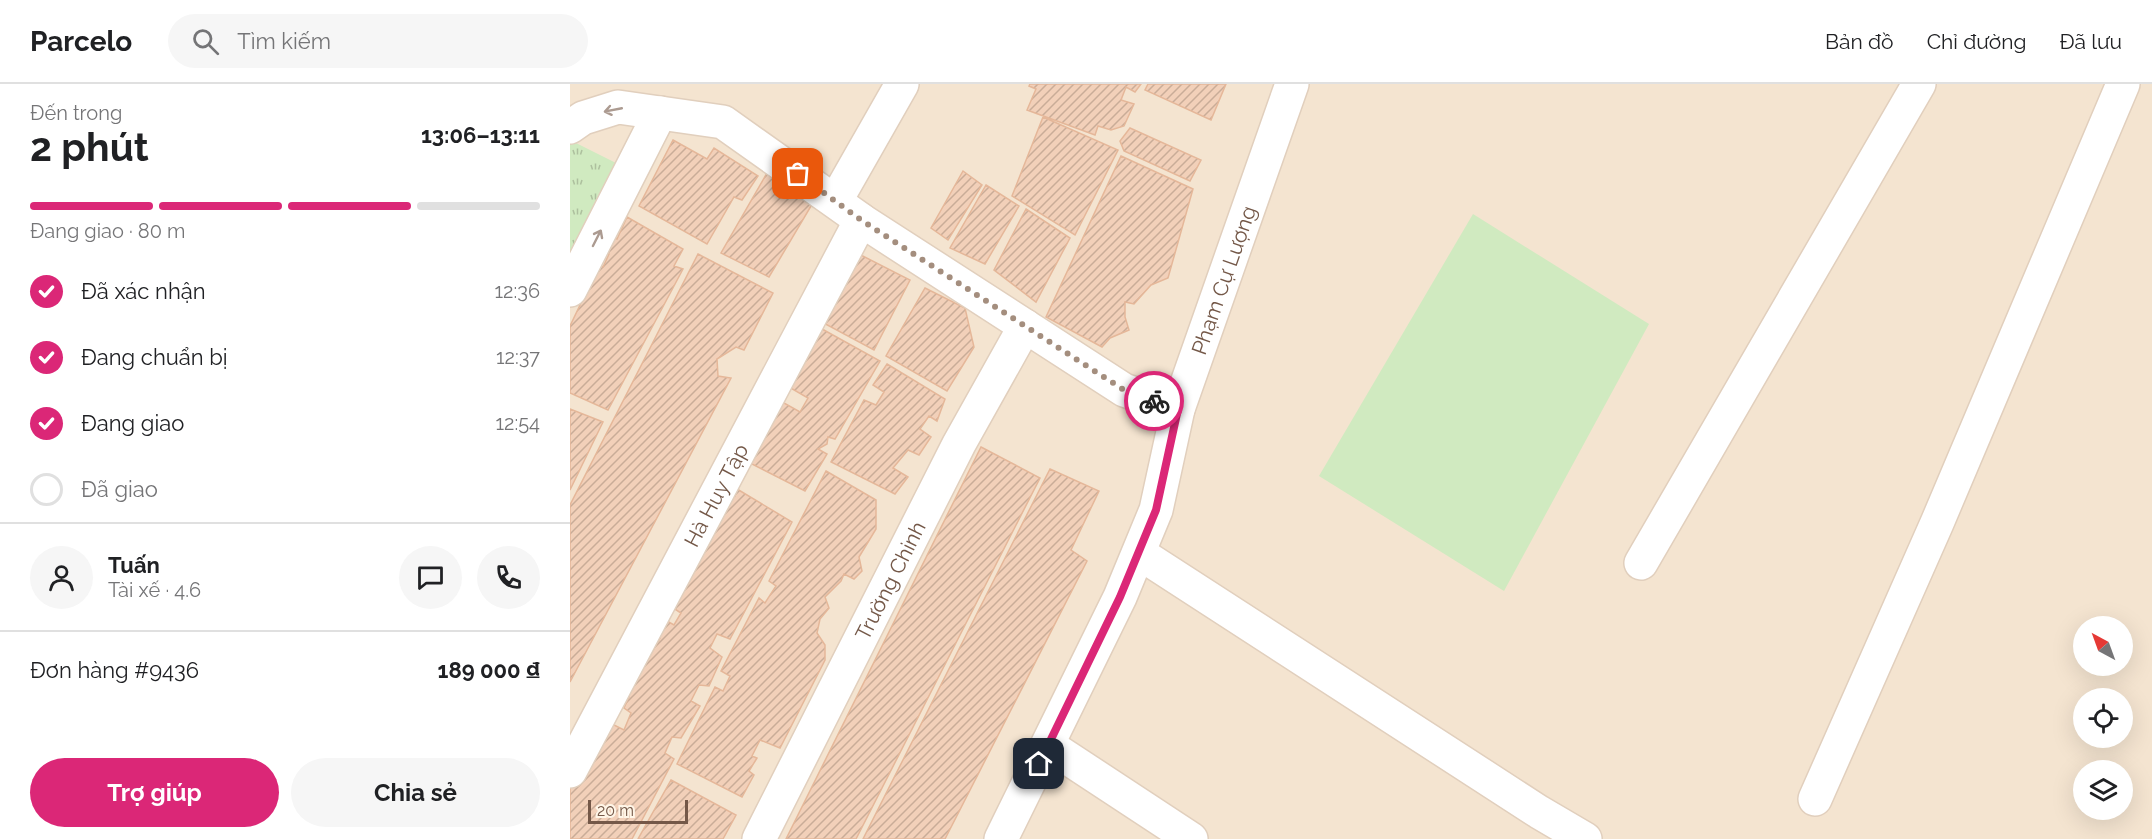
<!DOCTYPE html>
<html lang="vi">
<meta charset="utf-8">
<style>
:root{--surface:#fff;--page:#f6f6f6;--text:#202124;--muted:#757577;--line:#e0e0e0;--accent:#db2777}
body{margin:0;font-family:Raleway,sans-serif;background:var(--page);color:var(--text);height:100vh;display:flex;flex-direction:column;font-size:22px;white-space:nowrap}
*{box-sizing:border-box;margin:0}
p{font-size:20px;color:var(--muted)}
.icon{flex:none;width:33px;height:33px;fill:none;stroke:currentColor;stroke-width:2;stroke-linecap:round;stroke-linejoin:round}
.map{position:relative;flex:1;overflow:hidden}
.drawer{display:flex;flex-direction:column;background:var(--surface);width:570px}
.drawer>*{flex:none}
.needle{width:39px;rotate:319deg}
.tools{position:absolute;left:1503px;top:532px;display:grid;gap:12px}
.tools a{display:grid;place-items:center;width:60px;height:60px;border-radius:50%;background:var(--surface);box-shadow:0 6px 24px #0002;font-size:30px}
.scale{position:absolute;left:18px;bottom:15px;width:100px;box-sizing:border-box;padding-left:6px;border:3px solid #745848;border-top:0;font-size:16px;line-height:21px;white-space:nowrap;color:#745848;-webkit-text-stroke:4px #fff6e8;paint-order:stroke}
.pin{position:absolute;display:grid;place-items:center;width:51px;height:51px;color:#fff;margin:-26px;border-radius:12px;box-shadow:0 3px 9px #0006}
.courier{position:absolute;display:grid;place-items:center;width:60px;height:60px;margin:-30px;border:4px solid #db2777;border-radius:50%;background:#fff;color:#222;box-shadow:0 2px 8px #0007}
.headline em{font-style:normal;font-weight:700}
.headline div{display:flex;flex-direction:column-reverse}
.headline{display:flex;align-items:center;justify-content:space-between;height:102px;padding:0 30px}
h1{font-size:39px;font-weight:700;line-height:45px}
.bar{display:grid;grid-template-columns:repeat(4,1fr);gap:9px 6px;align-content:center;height:72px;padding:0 30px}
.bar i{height:8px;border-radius:4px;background:var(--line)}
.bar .selected{background:var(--accent)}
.bar p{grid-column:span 4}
.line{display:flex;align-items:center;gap:15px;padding:0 30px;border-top:2px solid var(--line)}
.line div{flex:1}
.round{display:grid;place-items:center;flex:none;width:63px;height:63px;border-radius:32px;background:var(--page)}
ol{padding:0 30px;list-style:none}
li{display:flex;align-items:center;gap:18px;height:66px}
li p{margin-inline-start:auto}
li .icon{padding:6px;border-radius:50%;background:var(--accent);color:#fff;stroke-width:4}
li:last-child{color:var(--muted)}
li i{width:33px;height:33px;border:3px solid var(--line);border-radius:50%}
.button{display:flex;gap:12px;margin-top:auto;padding:12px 30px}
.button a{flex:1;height:69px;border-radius:36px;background:var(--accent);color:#fff;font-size:24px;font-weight:700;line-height:69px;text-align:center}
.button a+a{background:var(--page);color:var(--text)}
header{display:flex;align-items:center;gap:36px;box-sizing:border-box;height:84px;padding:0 30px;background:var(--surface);border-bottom:2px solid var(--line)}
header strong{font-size:28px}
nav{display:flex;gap:33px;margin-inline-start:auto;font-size:21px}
.search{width:420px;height:54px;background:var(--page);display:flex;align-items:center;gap:15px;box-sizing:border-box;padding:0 21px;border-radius:33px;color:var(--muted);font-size:22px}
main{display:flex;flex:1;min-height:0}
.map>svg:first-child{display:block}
.residential{fill:#f4e4d0;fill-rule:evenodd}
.grass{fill:url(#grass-tufts)}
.pitch{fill:#d0eac0}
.building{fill:url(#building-hatch);stroke:#e5b799;stroke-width:1.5}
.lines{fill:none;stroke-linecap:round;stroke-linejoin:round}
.minor-casing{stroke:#e1cfbd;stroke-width:36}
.minor{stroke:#fff;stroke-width:33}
.oneway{stroke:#ac9b91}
.done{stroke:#a48e7e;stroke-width:6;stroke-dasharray:0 10.8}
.route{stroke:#db2777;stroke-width:8}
.labels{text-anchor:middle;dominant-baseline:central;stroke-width:6;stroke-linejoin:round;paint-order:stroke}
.street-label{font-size:21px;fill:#745848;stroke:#fff6e8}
</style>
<header>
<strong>Parcelo</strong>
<div class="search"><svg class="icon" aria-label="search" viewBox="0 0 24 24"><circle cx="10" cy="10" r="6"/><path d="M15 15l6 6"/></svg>Tìm kiếm</div>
<nav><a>Bản đồ</a><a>Chỉ đường</a><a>Đã lưu</a></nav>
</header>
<main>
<section class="drawer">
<div class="headline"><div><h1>2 phút</h1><p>Đến trong</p></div><em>13:06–13:11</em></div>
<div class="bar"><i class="selected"></i><i class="selected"></i><i class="selected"></i><i></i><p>Đang giao · 80 m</p></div>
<ol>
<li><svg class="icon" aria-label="check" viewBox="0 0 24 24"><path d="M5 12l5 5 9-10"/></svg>Đã xác nhận<p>12:36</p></li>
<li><svg class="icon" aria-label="check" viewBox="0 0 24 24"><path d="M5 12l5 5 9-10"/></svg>Đang chuẩn bị<p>12:37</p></li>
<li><svg class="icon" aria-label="check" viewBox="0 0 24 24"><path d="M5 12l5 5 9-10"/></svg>Đang giao<p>12:54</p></li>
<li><i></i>Đã giao</li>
</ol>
<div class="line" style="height:108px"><a class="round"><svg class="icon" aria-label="person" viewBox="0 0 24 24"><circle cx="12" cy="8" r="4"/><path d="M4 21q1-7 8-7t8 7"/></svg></a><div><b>Tuấn</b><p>Tài xế · 4.6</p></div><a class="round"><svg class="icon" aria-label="chat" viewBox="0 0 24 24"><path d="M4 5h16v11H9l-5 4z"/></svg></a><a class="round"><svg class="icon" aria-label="phone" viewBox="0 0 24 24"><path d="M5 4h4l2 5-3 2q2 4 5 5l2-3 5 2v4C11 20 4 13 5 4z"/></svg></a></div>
<div class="line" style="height:78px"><div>Đơn hàng #9436</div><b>189 000 ₫</b></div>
<div class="button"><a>Trợ giúp</a><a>Chia sẻ</a></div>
</section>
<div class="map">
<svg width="1582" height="755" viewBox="0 0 1582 755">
<defs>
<pattern id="grass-tufts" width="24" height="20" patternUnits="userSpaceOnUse" patternTransform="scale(1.5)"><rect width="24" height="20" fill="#d0eac0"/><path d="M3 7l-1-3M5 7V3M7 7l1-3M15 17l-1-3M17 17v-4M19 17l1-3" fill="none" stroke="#adc09e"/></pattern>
<pattern id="building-hatch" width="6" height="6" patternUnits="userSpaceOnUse" patternTransform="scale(1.5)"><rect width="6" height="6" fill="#f2d0b9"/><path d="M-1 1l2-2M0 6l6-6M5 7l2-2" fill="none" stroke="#c9ac98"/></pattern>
</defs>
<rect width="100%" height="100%" fill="#fdf2e1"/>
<!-- residential -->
<path class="residential" d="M0 0H1582V755H0ZM1514 543H1552V582H1514ZM1514 615H1552V654H1514ZM1514 687H1552V726H1514Z"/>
<!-- grass -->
<path class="grass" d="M0 56 46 79 0 169Z"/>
<!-- pitch -->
<path class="pitch" d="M903 130 1079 240 934 507 749 392Z"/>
<!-- building -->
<path class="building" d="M460 0H571L565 8 556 3 551 16 564 20 554 42 541 46 528 42 525 51 457 26 466 5 459 2Z
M578 0H656L641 36 575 6Z
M473 33 548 66 505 151 442 112Z
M560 44 631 76 620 97 554 67 550 57Z
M103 56 137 75 144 64 188 92 172 116 164 113 137 160 69 122Z
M551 72 623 105 598 194 581 201 564 220 555 218V233L559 246 540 254 532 263 476 233Z
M393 87 412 101 378 156 361 144Z
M197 89 244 117 199 193 151 169Z
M416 101 449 122 415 180 380 164Z
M456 125 500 154 466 218 424 186Z
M57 133 113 165 104 182 113 185 38 326 0 309V242L21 198 23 178 33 183 39 170 34 166 40 152 47 155Z
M281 166 340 196 304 266 246 235Z
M128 170 203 209 174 266 166 263 147 275 148 292 161 294 0 598V421Z
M355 204 395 224 404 263 377 307 316 272Z
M243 240 310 277 265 355 258 353 257 360 248 365 257 370 235 407 176 377 207 315 230 328 238 314 212 299Z
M317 280 375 315 367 337 359 332 350 345 361 353 349 371 338 366 323 384 338 393 325 410 261 378 294 316 306 321 314 308 303 301Z
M0 325 33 338 0 406Z
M411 363 470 394 286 755H216Z
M480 385 529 407 501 466 517 477 375 755H293Z
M256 387 306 416V445L289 473 292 487 284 495 274 490 271 497 255 513 259 524 250 535 247 549 255 561V576L210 664 190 656 182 672 187 674 179 687 184 691 172 713 107 680 145 603 153 607 160 592 151 587 189 514 195 519 206 502 199 497Z
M167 405 222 438 160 555 147 550 140 564 152 573 139 602 129 601 121 617 130 622 111 654 102 653 95 669 104 675 62 755H0V704L15 674 40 639 54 646 61 629 54 624 59 613 50 607 70 589 90 554 82 550 90 533 104 541 111 529 94 518 157 407 165 412Z
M101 696 166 731 153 755H68Z"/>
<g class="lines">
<!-- minor casing -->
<g class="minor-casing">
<g id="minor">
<path d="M0 43 13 34 48 23 153 38 291 136 554 306 608 325"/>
<path d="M266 116 332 0"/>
<path d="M0 206 90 29"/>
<path d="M569 469 969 728 1015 755"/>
<path d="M1071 479 1349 0"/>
<path d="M478 661 621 755"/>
<path id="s1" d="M0 687 291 136"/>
<path d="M1245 715 1367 439 1553 0"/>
<path id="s2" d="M189 755 389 360 455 242"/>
<path id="s3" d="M431 755 550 513 586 426 608 325 722 0"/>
</g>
</g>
<!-- minor -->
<use href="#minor" class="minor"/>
</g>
<!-- one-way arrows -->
<defs><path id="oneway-shaft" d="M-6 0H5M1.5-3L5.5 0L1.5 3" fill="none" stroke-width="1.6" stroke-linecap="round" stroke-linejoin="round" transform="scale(1.5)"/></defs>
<g class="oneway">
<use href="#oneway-shaft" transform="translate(43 26) rotate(169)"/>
<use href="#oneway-shaft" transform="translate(27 154) rotate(-63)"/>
</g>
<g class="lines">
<!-- done -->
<path class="done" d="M228 90 291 136 554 306 584 317"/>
<!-- route -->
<path class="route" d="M469 680 550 513 586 426 608 325 584 317"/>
</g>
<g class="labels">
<!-- street labels -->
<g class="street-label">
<text stroke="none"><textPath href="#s3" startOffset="604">Phạm Cự Lượng</textPath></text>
<text stroke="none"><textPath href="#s1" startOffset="312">Hà Huy Tập</textPath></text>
<text stroke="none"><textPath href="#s2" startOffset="290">Trường Chinh</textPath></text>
</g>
</g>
</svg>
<div class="tools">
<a><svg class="needle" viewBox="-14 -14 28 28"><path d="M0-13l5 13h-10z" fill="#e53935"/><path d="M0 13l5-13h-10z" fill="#757577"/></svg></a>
<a><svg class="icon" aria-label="locate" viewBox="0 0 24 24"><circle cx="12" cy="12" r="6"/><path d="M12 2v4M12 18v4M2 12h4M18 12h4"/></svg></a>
<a><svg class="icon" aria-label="layers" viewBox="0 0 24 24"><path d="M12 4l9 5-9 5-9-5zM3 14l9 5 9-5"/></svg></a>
</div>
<div class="scale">20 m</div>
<div class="pin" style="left:228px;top:90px;background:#ea580c"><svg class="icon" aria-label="bag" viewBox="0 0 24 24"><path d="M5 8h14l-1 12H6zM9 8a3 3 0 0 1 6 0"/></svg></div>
<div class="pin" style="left:469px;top:680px;background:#1f2937"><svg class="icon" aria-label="home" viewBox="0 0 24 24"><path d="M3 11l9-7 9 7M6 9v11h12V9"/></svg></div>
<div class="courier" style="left:584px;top:317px"><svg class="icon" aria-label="bike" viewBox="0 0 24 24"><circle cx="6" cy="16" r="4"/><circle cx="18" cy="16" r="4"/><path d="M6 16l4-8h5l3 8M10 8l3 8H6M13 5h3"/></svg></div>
</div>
</main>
